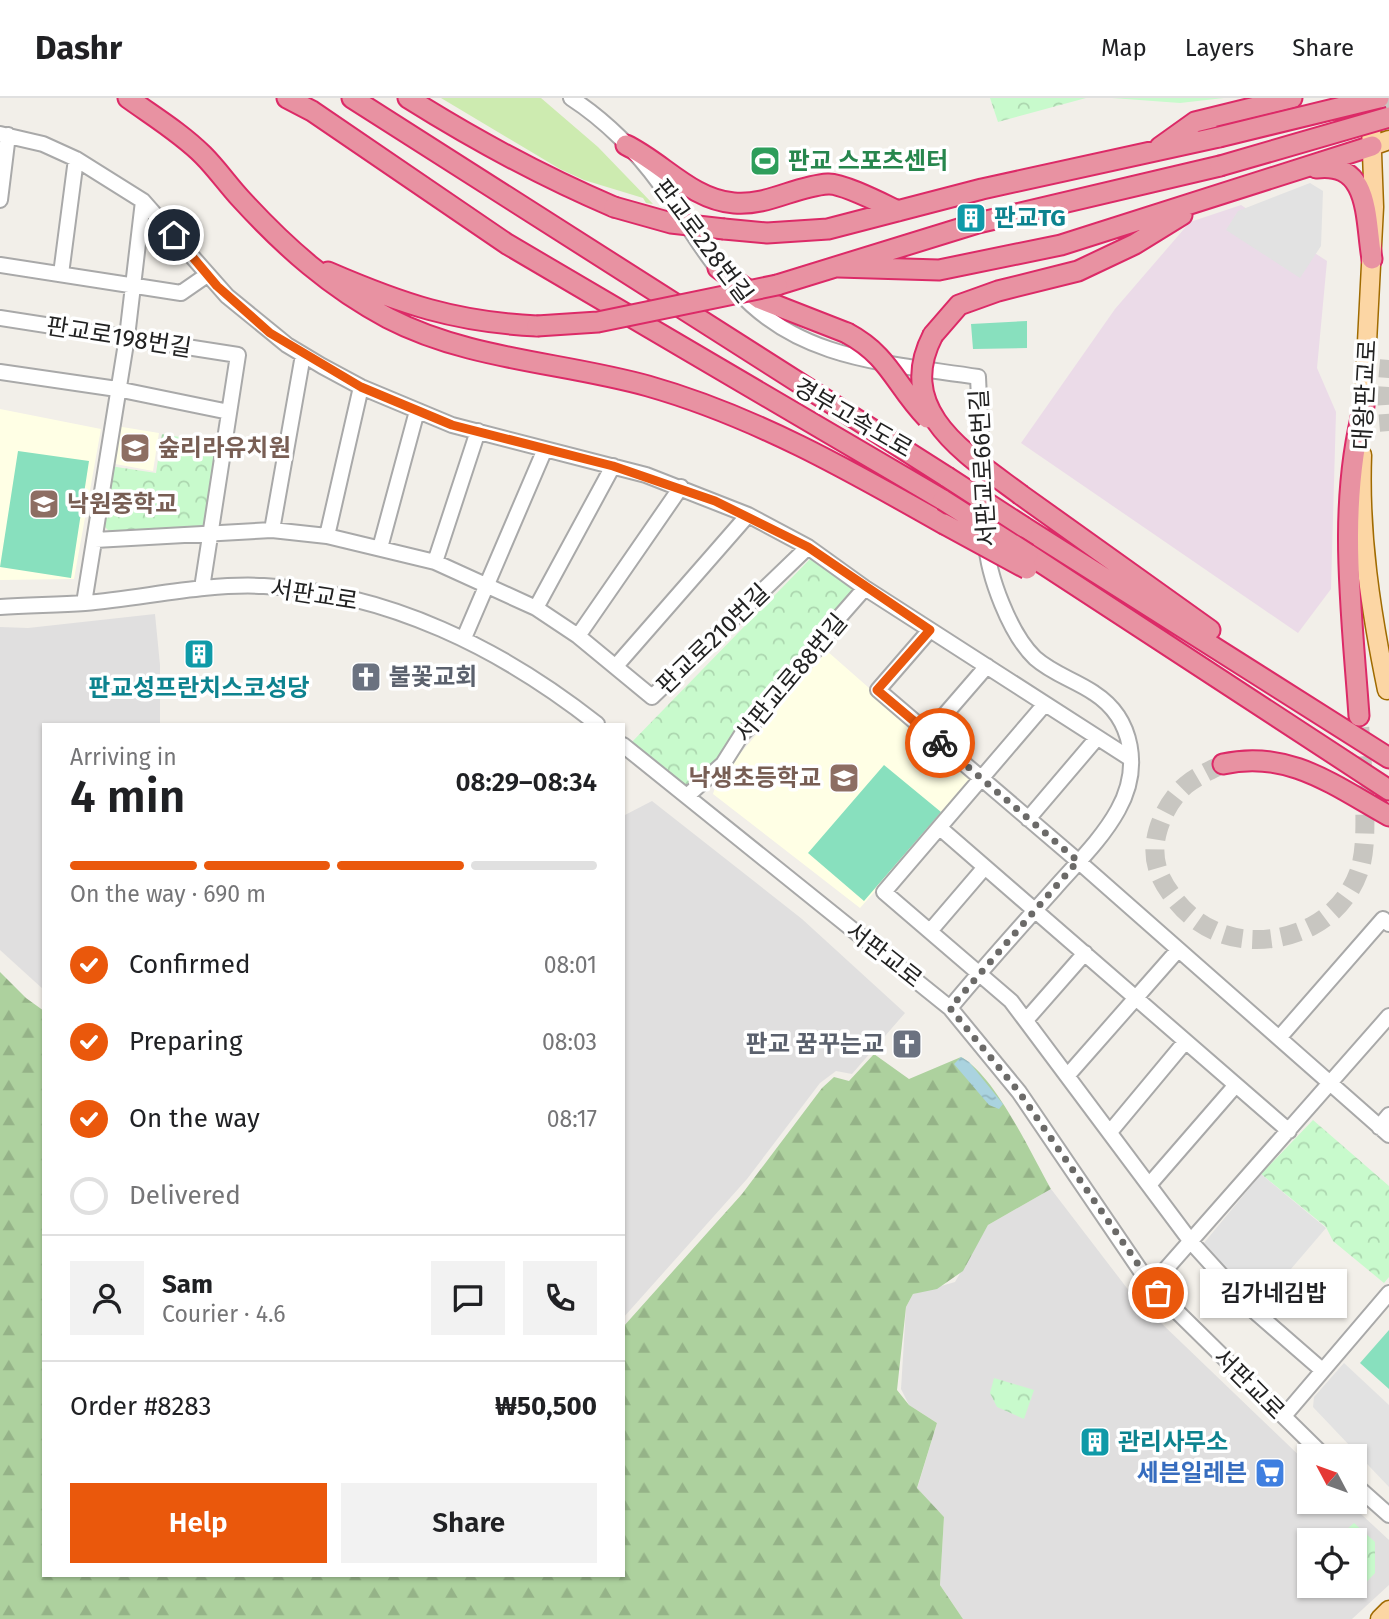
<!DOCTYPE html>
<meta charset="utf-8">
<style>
:root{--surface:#fff;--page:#f2f2f2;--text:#202124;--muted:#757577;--line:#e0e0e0;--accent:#ea580c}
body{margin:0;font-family:"Fira Sans","Noto Sans KR",sans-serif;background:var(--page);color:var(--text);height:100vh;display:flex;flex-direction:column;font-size:26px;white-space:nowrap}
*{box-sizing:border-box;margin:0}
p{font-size:23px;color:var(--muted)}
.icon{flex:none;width:38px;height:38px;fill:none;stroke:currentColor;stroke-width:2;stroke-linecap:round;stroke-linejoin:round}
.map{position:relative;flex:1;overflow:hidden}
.side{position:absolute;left:42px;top:625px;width:583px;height:854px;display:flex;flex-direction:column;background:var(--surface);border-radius:0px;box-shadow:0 2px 5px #0004}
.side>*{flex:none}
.needle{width:46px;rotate:311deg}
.tools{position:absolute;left:1297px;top:1346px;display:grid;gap:14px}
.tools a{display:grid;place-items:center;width:70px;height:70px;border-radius:0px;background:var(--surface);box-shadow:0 2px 5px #0004;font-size:35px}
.pin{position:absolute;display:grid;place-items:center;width:60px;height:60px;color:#fff;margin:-30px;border:4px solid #fff;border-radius:50%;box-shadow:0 2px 7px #0007}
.courier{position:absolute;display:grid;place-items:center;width:70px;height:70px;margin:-35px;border:5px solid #ea580c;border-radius:50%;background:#fff;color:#222;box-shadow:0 2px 9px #0007}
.bubble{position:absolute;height:49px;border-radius:0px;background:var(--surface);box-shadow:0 2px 5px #0004;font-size:23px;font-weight:600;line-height:49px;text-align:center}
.overview em{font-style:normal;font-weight:600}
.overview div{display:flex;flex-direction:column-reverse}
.overview{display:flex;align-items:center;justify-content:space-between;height:119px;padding:0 28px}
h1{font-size:46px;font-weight:600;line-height:52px}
.bar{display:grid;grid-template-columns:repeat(4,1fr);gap:10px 7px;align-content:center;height:84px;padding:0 28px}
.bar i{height:9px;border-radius:5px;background:var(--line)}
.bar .current{background:var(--accent)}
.bar p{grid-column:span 4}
.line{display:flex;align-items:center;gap:18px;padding:0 28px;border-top:2px solid var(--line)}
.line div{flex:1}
.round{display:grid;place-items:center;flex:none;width:74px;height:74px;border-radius:0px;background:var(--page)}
ol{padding:0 28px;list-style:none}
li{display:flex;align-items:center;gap:21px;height:77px}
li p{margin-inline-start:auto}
li .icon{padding:7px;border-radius:50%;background:var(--accent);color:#fff;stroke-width:4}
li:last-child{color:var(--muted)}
li i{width:38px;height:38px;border:4px solid var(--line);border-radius:50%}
.primary-button{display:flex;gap:14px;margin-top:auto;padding:14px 28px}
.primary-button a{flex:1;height:80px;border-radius:0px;background:var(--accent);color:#fff;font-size:28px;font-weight:600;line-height:80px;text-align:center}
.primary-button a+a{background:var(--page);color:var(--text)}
header{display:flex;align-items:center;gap:42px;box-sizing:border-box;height:98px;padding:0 35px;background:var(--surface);border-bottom:2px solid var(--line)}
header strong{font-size:33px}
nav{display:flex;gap:38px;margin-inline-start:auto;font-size:24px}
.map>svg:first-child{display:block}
.residential{fill:#e0dfdf;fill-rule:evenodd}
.industrial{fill:#ebdbe8}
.education{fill:#ffffe5}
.grass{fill:#cdebb0}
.forest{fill:url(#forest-firs)}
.park{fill:url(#park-crowns)}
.pitch{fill:#88e0be}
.parking{fill:#e2e2e2}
.water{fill:url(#water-ripples)}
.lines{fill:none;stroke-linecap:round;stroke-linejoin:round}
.major-tunnel{stroke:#c8c6c1;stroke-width:18;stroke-dasharray:18 9;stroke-linecap:butt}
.highway-tunnel{stroke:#c8c6c1;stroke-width:19;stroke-dasharray:19 10;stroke-linecap:butt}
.minor-casing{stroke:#a9a9a9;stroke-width:18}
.major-casing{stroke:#a06b00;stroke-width:21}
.highway-casing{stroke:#dc2a67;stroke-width:23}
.minor{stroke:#fff;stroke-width:14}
.major{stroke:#fcd6a4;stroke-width:18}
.highway{stroke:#e892a2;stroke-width:19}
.highway-bridge-casing{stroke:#dc2a67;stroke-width:23;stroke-linecap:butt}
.highway-bridge{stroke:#e892a2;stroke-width:19}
.done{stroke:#6b6a68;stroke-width:7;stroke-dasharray:0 12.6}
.route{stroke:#ea580c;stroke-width:9}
.labels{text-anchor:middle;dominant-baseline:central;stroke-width:7;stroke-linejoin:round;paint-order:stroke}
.leisure-label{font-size:24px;font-weight:bold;fill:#27864d;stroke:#fff;text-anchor:start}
.culture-label{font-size:24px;font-weight:bold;fill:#0d838f;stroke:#fff;text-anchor:start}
.street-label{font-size:24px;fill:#222;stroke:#fff}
.education-label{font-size:24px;font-weight:bold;fill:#785e54;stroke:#fff;text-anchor:start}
.worship-label{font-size:24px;font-weight:bold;fill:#5b616d;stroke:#fff;text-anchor:start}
.shop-label{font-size:24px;font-weight:bold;fill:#366cbe;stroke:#fff;text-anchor:end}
</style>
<header>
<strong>Dashr</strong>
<nav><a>Map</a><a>Layers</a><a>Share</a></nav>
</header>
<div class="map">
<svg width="1389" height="1521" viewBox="0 0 1389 1521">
<defs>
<pattern id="forest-firs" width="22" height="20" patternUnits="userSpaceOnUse" patternTransform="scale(1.75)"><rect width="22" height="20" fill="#add19e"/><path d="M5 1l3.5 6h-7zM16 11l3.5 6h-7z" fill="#95b388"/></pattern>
<pattern id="park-crowns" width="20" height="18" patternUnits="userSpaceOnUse" patternTransform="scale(1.75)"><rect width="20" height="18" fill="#c8facc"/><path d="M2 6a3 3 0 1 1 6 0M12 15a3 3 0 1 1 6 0" fill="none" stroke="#acd6af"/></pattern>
<pattern id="water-ripples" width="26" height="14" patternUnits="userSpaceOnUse" patternTransform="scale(1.75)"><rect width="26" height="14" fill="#aad3df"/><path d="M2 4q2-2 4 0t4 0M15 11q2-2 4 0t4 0" fill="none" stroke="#92b5bf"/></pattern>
</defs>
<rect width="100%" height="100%" fill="#f2efe9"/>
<!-- residential -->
<path class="residential" d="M155 516 160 567V626H44V892L0 852V529L28 530Z
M652 703 802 821 905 915 852 976 836 973 820 985 747 1081 623 1220V718Z
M1051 1091 1133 1198 1309 1367V1404H1348L1389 1442V1487L1352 1521H963L940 1487 944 1419 917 1391 937 1325 909 1307 901 1291 906 1209 913 1196 955 1184 988 1127ZM1309 1442H1354V1488H1309Z"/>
<!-- industrial -->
<path class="industrial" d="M1241 107 1327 163 1317 270 1336 314 1331 491 1298 535 1021 345 1115 211 1190 124Z"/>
<!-- education -->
<path class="education" d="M0 311 101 331 74 481 0 482Z
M116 328 159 335 153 373 110 365Z
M827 553 968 677 970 687 860 810 713 696 717 683Z"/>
<!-- grass -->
<path class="grass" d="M441 0H541L598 49 653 106 646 105 643 100 584 82 560 71Z"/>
<!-- forest -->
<path class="forest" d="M0 874 26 900 44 913V1477H623V1229L742 1096 822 990 834 979 849 983 874 956 909 981 961 959C996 979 1030 1054 1051 1091L988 1127 963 1173 937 1191 913 1196 906 1209 897 1292 909 1307 937 1325 917 1390 944 1419 940 1487 963 1521H0Z"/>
<!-- park -->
<path class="park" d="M990 0H1086L998 24Z
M1112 0H1224L1180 5Z
M162 336 221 346 207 423 201 433 113 437 102 426 110 368 156 375Z
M811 460 851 486 854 498 698 687 683 690 628 648Z
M1313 1022 1389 1088V1179L1384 1185 1333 1143 1326 1129 1261 1076Z
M994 1280 1034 1292 1024 1321 997 1309 990 1295Z
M1354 1425 1375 1444V1475L1356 1495 1334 1488H1354V1442H1335Z"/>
<!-- pitch -->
<path class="pitch" d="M1027 223V250L973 251 971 226Z
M18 353 89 363 71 480 0 469Z
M884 667 941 714 864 803 808 755Z
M1389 1232V1291L1360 1265Z"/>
<!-- parking -->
<path class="parking" d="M1310 85 1323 93 1321 148 1300 180 1226 132 1238 113Z
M1261 1076 1326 1130 1261 1206 1205 1151 1204 1145Z
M1344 1265 1389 1307V1389L1313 1309 1314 1299Z"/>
<!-- water -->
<path class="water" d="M961 959 969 964 1003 1006 999 1011 989 1007 954 966Z"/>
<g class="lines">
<!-- major-tunnel -->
<path class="major-tunnel" d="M1389 0V38
M1389 262 1386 297 1389 333"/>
<!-- highway-tunnel -->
<path class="highway-tunnel" d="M1223 666C1211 672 1197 678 1186 687 1173 698 1163 715 1158 732 1151 756 1156 776 1171 796 1204 844 1262 853 1312 828 1335 816 1354 793 1361 767 1370 733 1361 656 1359 618"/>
<!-- minor casing -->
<g class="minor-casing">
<path id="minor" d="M571 0C605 22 637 54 660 86 682 116 698 148 722 176
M0 36 43 46 76 61 143 103 227 198 287 247 322 268 361 289 452 327 646 377 748 417 808 449 865 490 1131 661
M0 102 8 37
M0 167 181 195 207 177
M61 176 76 61
M736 191C799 263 889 265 978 279L984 410
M0 220 238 257 202 490
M0 274 117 291 229 314
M272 432 303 257
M327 438 361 289
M95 442 272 432 327 438 435 464 536 510 578 538 652 599 808 449
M380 450 417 313
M435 464 478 333
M84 505 127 239 143 103
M0 509C28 507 57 507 85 505 145 500 203 485 264 488 388 494 502 551 597 626
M536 510 613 368
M930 532 878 592 1078 763 1389 1037
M578 538 681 389
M464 540 545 351
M616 568 748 417
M1045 606 884 794 1011 903 1192 1145 1253 1212 1322 1272
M929 635 987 568
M623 647 950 910 1019 994 1151 1188 1324 1358
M687 698 723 666 742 636 761 618 775 596 822 545 836 523 865 490
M1028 721 1097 640
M940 730 1289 1033
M931 832 985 769
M950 910C984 869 1019 830 1055 790 1077 765 1102 741 1118 712 1141 671 1134 621 1094 595 1075 582 1053 576 1035 560 1010 536 988 478 986 444
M1027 921 1085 855
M1279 940 1383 821 1389 826
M1068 977 1178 852
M1379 1029 1389 1017
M1110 1034 1185 944
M1149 1087 1235 988
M1151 1188 1389 918
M1284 1318 1389 1195
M1354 1386 1389 1417"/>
</g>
<!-- major casing -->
<g class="major-casing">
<path id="major" d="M1372 48 1389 42
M1363 322 1374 109 1370 0
M1362 357C1359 437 1371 514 1387 592
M1380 1521 1389 1512"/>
</g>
<!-- highway casing -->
<g class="highway-casing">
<path id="highway" d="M128 0C153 18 181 35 203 57 217 71 228 87 241 101 285 149 331 190 388 220 469 262 562 264 648 288 754 318 849 372 944 426
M287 0 312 13 507 146 943 402
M352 0 947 379
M408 0C475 42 541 78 614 109
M626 47C662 64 692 102 734 105 768 108 795 88 828 86 842 85 883 106 898 113
M1160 49 1195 24 1292 0
M1316 70C1371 63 1365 121 1372 161
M724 131 767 135 828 131 982 91 1219 39
M838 169 939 172 1061 147 1372 48
M718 170 760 201 847 235
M328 174C402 206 455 224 537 228
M777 187 978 125 1220 68
M933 237 959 207 998 193 1078 173 1135 146 1182 117
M1021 397 1210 532
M1024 429 1389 660
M1028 456 1389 692
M1359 618C1352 516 1337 408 1364 308
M1223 666C1288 651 1335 688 1389 718"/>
</g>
<!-- minor -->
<use href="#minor" class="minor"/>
<!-- major -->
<use href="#major" class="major"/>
<!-- highway -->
<use href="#highway" class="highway"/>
<!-- highway-bridge casing -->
<g class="highway-bridge-casing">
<path id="highway-bridge" d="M1219 39 1379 0
M1220 68 1389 19
M614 109 671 125 724 131
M537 228 598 224 777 187
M847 235C890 258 895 287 927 320
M933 237C893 314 968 357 1021 397
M947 379 1024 429
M943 402 1028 456
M944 426 1027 471"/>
</g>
<!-- highway-bridge -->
<use href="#highway-bridge" class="highway-bridge"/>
</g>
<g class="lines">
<!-- done -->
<path class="done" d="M940 645 1078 763 950 910 1019 994 1158 1195"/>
<!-- route -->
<path class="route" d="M174 137 217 188 270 235 361 289 452 327 613 368 715 403 808 449 930 532 877 592 940 645"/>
</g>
<!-- icons -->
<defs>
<g id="stadium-square" transform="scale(1.575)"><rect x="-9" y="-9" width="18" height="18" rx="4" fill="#2e9e5b" stroke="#fff"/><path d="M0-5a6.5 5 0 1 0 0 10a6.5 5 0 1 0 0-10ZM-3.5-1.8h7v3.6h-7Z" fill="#fff"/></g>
<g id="building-square" transform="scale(1.575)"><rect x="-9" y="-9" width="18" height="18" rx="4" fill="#0f9aa8" stroke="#fff"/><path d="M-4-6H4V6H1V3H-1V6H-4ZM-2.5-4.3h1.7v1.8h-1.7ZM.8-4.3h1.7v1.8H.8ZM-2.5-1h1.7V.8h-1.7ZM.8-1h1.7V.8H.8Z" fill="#fff"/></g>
<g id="school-square" transform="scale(1.575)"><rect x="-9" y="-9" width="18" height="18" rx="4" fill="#8d6e63" stroke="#fff"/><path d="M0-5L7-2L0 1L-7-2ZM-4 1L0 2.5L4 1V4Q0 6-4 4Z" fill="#fff"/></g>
<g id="church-square" transform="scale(1.575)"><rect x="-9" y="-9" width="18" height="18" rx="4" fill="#6b7280" stroke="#fff"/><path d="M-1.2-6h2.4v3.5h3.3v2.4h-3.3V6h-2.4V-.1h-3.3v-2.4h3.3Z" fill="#fff"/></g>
<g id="supermarket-square" transform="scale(1.575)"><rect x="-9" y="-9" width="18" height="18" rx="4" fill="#3f7fe0" stroke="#fff"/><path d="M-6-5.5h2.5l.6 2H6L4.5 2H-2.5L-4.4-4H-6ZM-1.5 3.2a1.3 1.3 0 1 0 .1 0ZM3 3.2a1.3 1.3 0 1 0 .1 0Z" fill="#fff"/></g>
</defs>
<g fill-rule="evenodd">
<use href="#stadium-square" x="765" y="63"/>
<use href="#building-square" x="971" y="120"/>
<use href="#school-square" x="135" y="350"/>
<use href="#school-square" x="44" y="406"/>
<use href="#building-square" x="199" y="556"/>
<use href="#church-square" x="366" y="579"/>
<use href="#school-square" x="844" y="680"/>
<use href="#church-square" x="907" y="946"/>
<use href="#building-square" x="1095" y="1344"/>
<use href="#supermarket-square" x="1270" y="1375"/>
</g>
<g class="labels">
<!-- leisure labels -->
<g class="leisure-label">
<text x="788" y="63">판교 스포츠센터</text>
</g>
<!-- culture labels -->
<g class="culture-label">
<text x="994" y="120">판교TG</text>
<text x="199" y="590" text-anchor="middle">판교성프란치스코성당</text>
<text x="1118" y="1344">관리사무소</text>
</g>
<!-- street labels -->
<g class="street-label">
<text transform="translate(703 143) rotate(53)">판교로228번길</text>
<text transform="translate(119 239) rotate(9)">판교로198번길</text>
<text transform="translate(1365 297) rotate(-87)">대왕판교로</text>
<text transform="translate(853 320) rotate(30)">경부고속도로</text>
<text transform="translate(983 370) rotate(-93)">서판교로66번길</text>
<text transform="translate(314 497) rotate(9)">서판교로</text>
<text transform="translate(713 541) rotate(-44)">판교로210번길</text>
<text transform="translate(791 580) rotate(-50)">서판교로88번길</text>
<text transform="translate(884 857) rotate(38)">서판교로</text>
<text transform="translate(1249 1286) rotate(45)">서판교로</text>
</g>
<!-- education labels -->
<g class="education-label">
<text x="158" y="350">숲리라유치원</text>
<text x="67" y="406">낙원중학교</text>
<text x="821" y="680" text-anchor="end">낙생초등학교</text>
</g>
<!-- worship labels -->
<g class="worship-label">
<text x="389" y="579">불꽃교회</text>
<text x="884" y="946" text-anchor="end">판교 꿈꾸는교</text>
</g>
<!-- shop labels -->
<g class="shop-label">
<text x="1247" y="1375">세븐일레븐</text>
</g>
</g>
</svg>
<div class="tools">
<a><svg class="needle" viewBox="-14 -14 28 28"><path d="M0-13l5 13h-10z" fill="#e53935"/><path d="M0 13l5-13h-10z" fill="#757577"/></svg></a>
<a><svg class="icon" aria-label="locate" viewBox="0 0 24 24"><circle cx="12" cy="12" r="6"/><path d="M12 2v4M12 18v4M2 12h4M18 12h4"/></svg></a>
</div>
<div class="pin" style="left:1158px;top:1195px;background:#ea580c"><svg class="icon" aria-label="bag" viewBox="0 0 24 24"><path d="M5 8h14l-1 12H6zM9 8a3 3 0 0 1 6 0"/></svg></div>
<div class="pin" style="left:174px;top:137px;background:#1f2937"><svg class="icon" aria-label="home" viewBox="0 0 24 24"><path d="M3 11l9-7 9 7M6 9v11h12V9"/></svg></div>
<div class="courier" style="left:940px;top:645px"><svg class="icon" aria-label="bike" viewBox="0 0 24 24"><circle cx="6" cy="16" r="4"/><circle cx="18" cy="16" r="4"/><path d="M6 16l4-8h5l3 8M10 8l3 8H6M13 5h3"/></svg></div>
<div class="bubble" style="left:1200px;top:1171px;width:147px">김가네김밥</div>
<section class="side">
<div class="overview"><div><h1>4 min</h1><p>Arriving in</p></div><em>08:29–08:34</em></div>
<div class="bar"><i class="current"></i><i class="current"></i><i class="current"></i><i></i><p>On the way · 690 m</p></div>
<ol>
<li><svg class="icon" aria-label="check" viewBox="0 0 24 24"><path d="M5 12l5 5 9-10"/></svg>Confirmed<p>08:01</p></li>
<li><svg class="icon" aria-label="check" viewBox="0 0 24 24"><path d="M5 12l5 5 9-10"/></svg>Preparing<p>08:03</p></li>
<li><svg class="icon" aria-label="check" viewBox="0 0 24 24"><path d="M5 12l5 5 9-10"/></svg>On the way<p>08:17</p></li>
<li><i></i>Delivered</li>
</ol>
<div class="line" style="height:126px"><a class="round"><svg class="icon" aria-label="person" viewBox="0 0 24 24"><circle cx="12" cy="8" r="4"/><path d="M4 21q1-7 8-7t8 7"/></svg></a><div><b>Sam</b><p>Courier · 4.6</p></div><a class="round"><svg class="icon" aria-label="chat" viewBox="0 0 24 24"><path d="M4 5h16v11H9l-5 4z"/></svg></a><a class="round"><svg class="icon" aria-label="phone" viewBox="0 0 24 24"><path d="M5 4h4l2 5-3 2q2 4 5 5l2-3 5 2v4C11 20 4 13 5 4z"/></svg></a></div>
<div class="line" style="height:91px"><div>Order #8283</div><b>₩50,500</b></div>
<div class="primary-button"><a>Help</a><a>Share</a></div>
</section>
</div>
